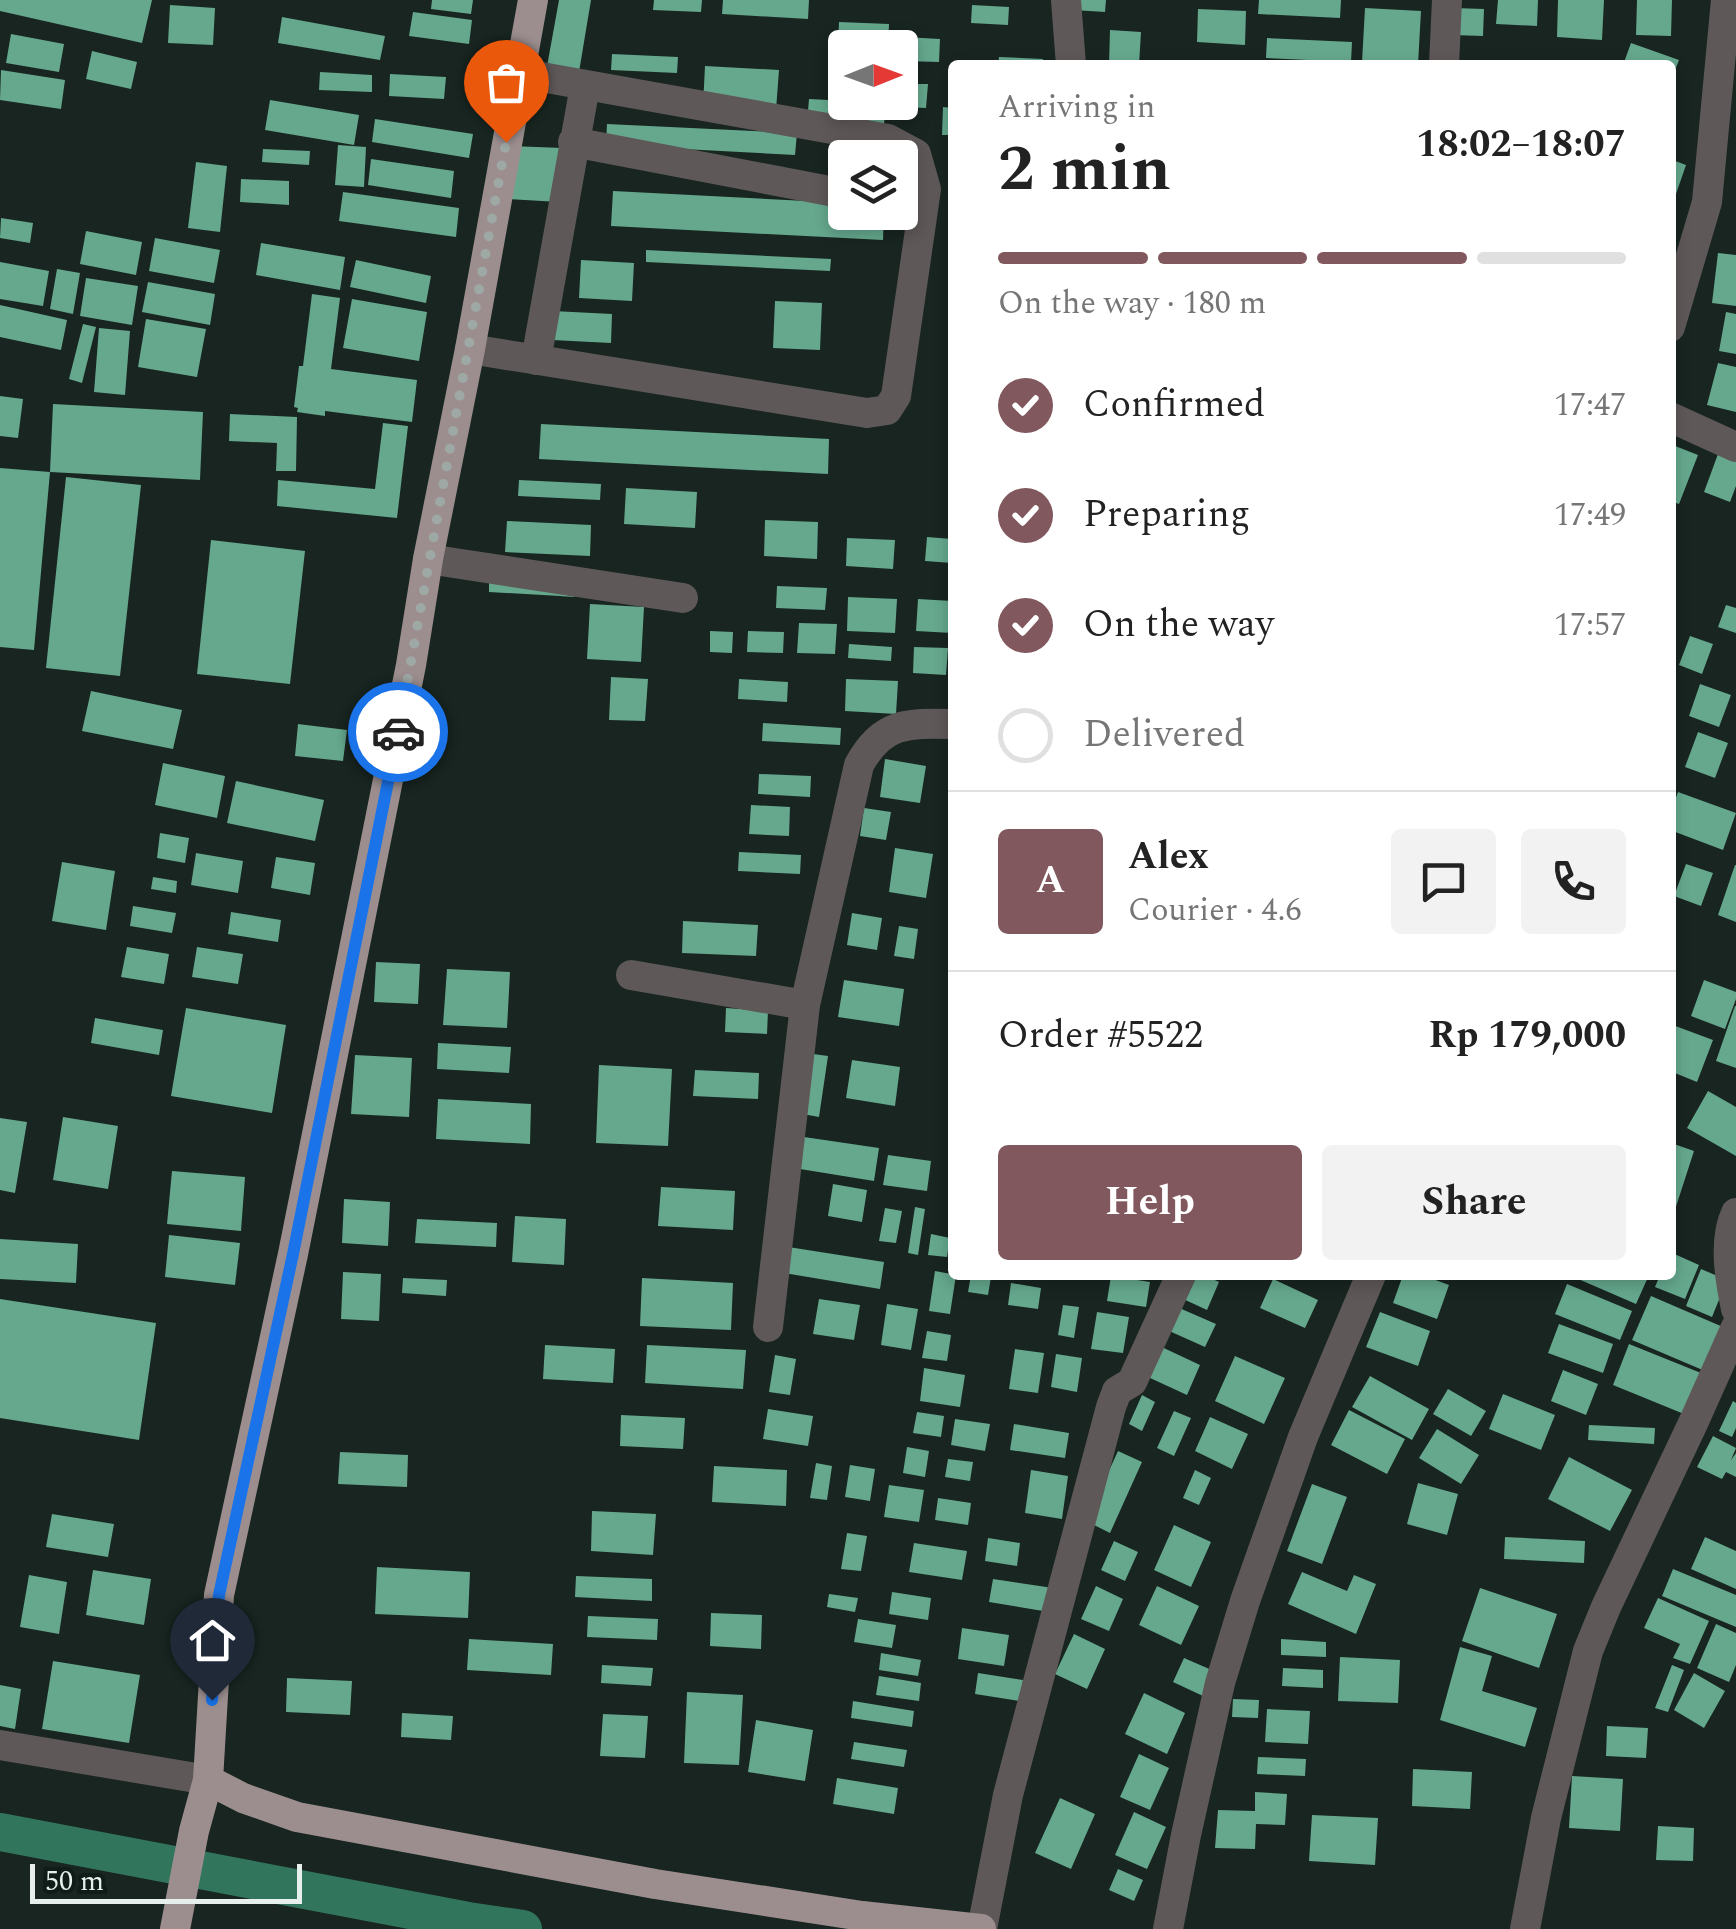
<!DOCTYPE html>
<meta charset="utf-8">
<style>
:root{--surface:#fff;--page:#f2f2f2;--text:#222;--muted:#767676;--line:#e0e0e0;--accent:#80585d}
body{margin:0;font-family:Spectral,serif;background:var(--page);color:var(--text);height:100vh;display:flex;flex-direction:column;font-size:38px;white-space:nowrap}
*{box-sizing:border-box;margin:0}
p{font-size:32px;color:var(--muted)}
.icon{flex:none;width:55px;height:55px;fill:none;stroke:currentColor;stroke-width:2;stroke-linecap:round;stroke-linejoin:round}
.map{position:relative;flex:1;overflow:hidden}
.drawer{position:absolute;left:948px;top:60px;width:728px;height:1220px;display:flex;flex-direction:column;background:var(--surface);border-radius:10px;box-shadow:0 5px 15px #0003}
.drawer>*{flex:none}
.needle{width:65px;rotate:89deg}
.buttons{position:absolute;left:828px;top:30px;display:grid;gap:20px}
.buttons a{display:grid;place-items:center;width:90px;height:90px;border-radius:10px;background:var(--surface);box-shadow:0 5px 15px #0003;font-size:50px}
.scale{position:absolute;left:30px;bottom:25px;width:272px;box-sizing:border-box;padding-left:10px;border:5px solid #e6efeb;border-top:0;font-size:28px;line-height:35px;white-space:nowrap;color:#e6efeb;-webkit-text-stroke:8px #0f1c17;paint-order:stroke}
.pin{position:absolute;display:grid;place-items:center;width:85px;height:85px;color:#fff;margin:-102px -42px;border-radius:50% 50% 50% 0;rotate:-45deg;box-shadow:0 0 10px #0007}
.pin .icon{rotate:45deg}
.courier{position:absolute;display:grid;place-items:center;width:100px;height:100px;margin:-50px;border:8px solid #1a73e8;border-radius:50%;background:#fff;color:#222;box-shadow:0 2px 12px #0007}
.head em{font-style:normal;font-weight:700}
.head div{display:flex;flex-direction:column-reverse}
.head{display:flex;align-items:center;justify-content:space-between;height:170px;padding:0 50px}
h1{font-size:65px;font-weight:700;line-height:75px}
.bar{display:grid;grid-template-columns:repeat(4,1fr);gap:15px 10px;align-content:center;height:120px;padding:0 50px}
.bar i{height:12px;border-radius:8px;background:var(--line)}
.bar .on{background:var(--accent)}
.bar p{grid-column:span 4}
.line{display:flex;align-items:center;gap:25px;padding:0 50px;border-top:2px solid var(--line)}
.line div{flex:1}
.round{display:grid;place-items:center;flex:none;width:105px;height:105px;border-radius:10px;background:var(--page)}
ol{padding:0 50px;list-style:none}
li{display:flex;align-items:center;gap:30px;height:110px}
li p{margin-inline-start:auto}
li .icon{padding:10px;border-radius:50%;background:var(--accent);color:#fff;stroke-width:4}
li:last-child{color:var(--muted)}
li i{width:55px;height:55px;border:5px solid var(--line);border-radius:50%}
.primary-button{display:flex;gap:20px;margin-top:auto;padding:20px 50px}
.primary-button a{flex:1;height:115px;border-radius:10px;background:var(--accent);color:#fff;font-size:40px;font-weight:700;line-height:115px;text-align:center}
.primary-button a+a{background:var(--page);color:var(--text)}
.map>svg:first-child{display:block}
.lines{fill:none;stroke-linecap:round;stroke-linejoin:round}
.canal{stroke:#32755d;stroke-width:38}
.building{fill:#65a88e}
.minor{stroke:#5f5859;stroke-width:30}
.major{stroke:#9c8e8f;stroke-width:30}
.done{stroke:#9ea8a4;stroke-width:10;stroke-dasharray:0 18}
.route{stroke:#1a73e8;stroke-width:12}
</style>
<div class="map">
<svg width="1736" height="1929" viewBox="0 0 1736 1929">
<rect width="100%" height="100%" fill="#182520"/>
<g class="lines">
<!-- canal -->
<path class="canal" d="M0 1832 468 1921 523 1929"/>
</g>
<!-- building -->
<path class="building" d="M0 0H152L142 43 0 11Z
M432 0H473L471 14 431 9Z
M559 0H591L578 78 546 72Z
M654 0H702L701 12 653 10Z
M723 0H809L808 19 722 14Z
M1073 0H1106L1105 12 1073 10Z
M1259 0H1341L1340 18 1258 14Z
M1498 0H1538L1537 26 1496 24Z
M1558 0H1604L1602 40 1557 37Z
M1637 0H1672L1671 36 1636 35Z
M170 5 215 8 213 45 168 43Z
M972 5 1009 7 1008 25 971 23Z
M1365 8 1421 11 1418 65 1362 62Z
M1454 8 1484 9 1483 36 1452 35Z
M1198 9 1246 11 1245 45 1197 42Z
M413 12 472 20 469 44 409 36Z
M282 17 385 36 380 60 278 43Z
M839 22 889 24 888 48 838 46Z
M1110 30 1141 32 1139 65H1109Z
M11 34 64 44 59 72 6 63Z
M904 37 940 39 939 62 903 61Z
M1267 38 1352 42 1351 62 1266 58Z
M1631 43 1679 60 1670 83V65H1623Z
M92 51 137 62 131 89 86 79Z
M612 54 678 57 677 73 611 70Z
M999 57 1043 59V65H998Z
M705 66 779 70 776 110 703 106Z
M1 70 65 80 61 109 0 100Z
M320 72 372 75V92L319 90Z
M390 74 446 77 444 99 389 96Z
M902 84H928L926 108 901 107Z
M809 99 885 103 884 127 807 123Z
M270 100 359 115 354 145 265 130Z
M943 107 952 108V135H942Z
M375 119 473 134 469 158 372 142Z
M607 124 797 133 795 155 606 145Z
M338 145 366 147 364 187 335 185Z
M510 146 563 148 559 202 507 199Z
M263 149 310 151 309 165 262 162Z
M371 159 454 171 451 198 368 185Z
M1670 159 1686 165 1676 194 1670 192Z
M196 162 227 166 220 232 188 228Z
M241 179 289 181V205L240 202Z
M613 191 845 203V212H884L883 240 611 226Z
M343 192 459 208 456 237 339 221Z
M1 218 33 223 30 243 0 238Z
M86 231 142 242 136 275 80 264Z
M155 238 220 250 214 283 149 271Z
M261 243 345 257 340 290 256 275Z
M646 250 831 259 830 271 646 262Z
M1718 253 1736 255V306L1712 303Z
M356 260 431 276 426 303 350 287Z
M581 260 634 263 632 301 579 298Z
M0 262 49 271 43 306 0 299Z
M57 269 80 273 73 314 50 309Z
M86 278 138 286 132 325 80 316Z
M148 282 215 294 210 325 142 312Z
M312 294 340 298 331 369 417 380 412 422 325 411V416L297 412 298 408 294 407 299 366H303Z
M352 299 427 312 419 361 343 348Z
M775 301 822 303 820 350 773 348Z
M0 305 67 320 61 350 0 337Z
M553 311 612 314 611 343 552 340Z
M1726 312 1736 314V354L1719 351Z
M146 319 206 329 197 377 138 367Z
M83 324 96 327 82 383 69 379Z
M99 328 130 331 125 395 94 392Z
M1718 363 1736 367V412L1707 405Z
M0 396 23 399 18 438 0 436Z
M53 404 203 412 200 480 50 472Z
M230 414 297 417 296 471H276L277 443 229 441Z
M383 423 408 426 397 518 277 506 278 480 375 489Z
M541 424 829 439 828 474 539 459Z
M1670 444 1698 455 1679 504 1670 501Z
M1718 454 1736 461V486L1730 502 1704 492Z
M0 468 50 472 34 650 0 647Z
M66 477 141 485 120 676 46 668Z
M519 480 601 484 600 500 518 496Z
M626 488 697 492 695 528 624 524Z
M765 520 818 522 817 559 764 556Z
M507 521 591 525 590 556 505 552Z
M927 537 952 539V563L925 561Z
M847 538 895 540 893 569 846 566Z
M211 540 305 551 290 684 197 674Z
M489 581 578 597 489 592Z
M777 586 827 588 825 610 776 608Z
M848 597 897 599 895 633 847 631Z
M918 599 952 601V633L916 631Z
M590 604 644 607 641 662 587 659Z
M1726 605 1736 608V633L1718 627Z
M799 623 837 624 835 654 797 653Z
M710 631 733 632 732 653 710 652Z
M748 631 784 632 783 653 747 652Z
M1690 636 1713 644 1702 674 1679 665Z
M849 644 892 647 891 661 848 658Z
M914 647 948 648 946 675 913 673Z
M611 677 648 679 645 721 609 720Z
M739 679 788 682 787 702 738 699Z
M846 679 898 681 896 714 845 711Z
M1700 684 1731 695 1719 727 1689 716Z
M91 691 182 710 173 749 82 731Z
M763 723 841 728 840 745 762 741Z
M298 724 347 730 343 761 295 756Z
M1698 732 1728 743 1715 778 1685 767Z
M885 759 926 766 920 803 880 797Z
M163 763 225 776 217 818 155 805Z
M759 774 811 776 810 797 758 794Z
M236 781 324 800 315 841 227 823Z
M1678 792 1736 813 1723 850 1670 830V814Z
M751 805 790 807 789 836 749 834Z
M864 808 891 812 886 840 860 836Z
M160 833 189 838 185 863 157 858Z
M895 848 933 854 926 898 889 892Z
M739 852 801 855 800 874 738 871Z
M196 853 243 861 238 893 191 885Z
M276 857 315 863 310 895 271 888Z
M62 862 115 871 106 930 52 921Z
M1686 864 1713 873 1701 906 1674 896Z
M1735 865H1736V922L1718 915Z
M153 877 177 881 176 893 151 889Z
M133 906 176 913 172 933 130 926Z
M231 912 281 920 278 942 228 934Z
M852 913 882 918 877 950 847 945Z
M683 921 758 925 756 956 682 953Z
M899 926 918 929 914 959 894 956Z
M127 947 169 954 164 984 121 977Z
M197 947 243 954 238 984 192 977Z
M376 962 420 964 418 1004 374 1002Z
M447 969 510 972 507 1028 443 1025Z
M844 980 904 989 899 1026 838 1017Z
M1704 980 1736 992V999L1725 1029 1691 1016Z
M1735 1006H1736V1068L1716 1061Z
M186 1008 286 1025 272 1113 171 1096Z
M726 1008 768 1011 767 1034 725 1032Z
M95 1018 163 1030 159 1055 91 1043Z
M1670 1024 1713 1040 1697 1082 1670 1071Z
M438 1043 511 1047 509 1073 437 1069Z
M806 1053 828 1056 819 1117 797 1113Z
M355 1055 412 1058 409 1117 351 1114Z
M852 1060 900 1067 895 1106 846 1098Z
M599 1065 672 1069 668 1146 596 1143Z
M695 1070 759 1073 758 1099 693 1096Z
M1708 1091 1736 1107V1156L1687 1128Z
M438 1099 531 1104 530 1144 436 1139Z
M63 1117 118 1126 108 1189 53 1180Z
M0 1118 27 1122 15 1193 0 1190Z
M804 1137 879 1148 874 1181 800 1169Z
M1671 1143 1694 1151 1671 1222 1670 1146Z
M888 1155 931 1161 927 1191 883 1185Z
M172 1171 245 1177 241 1231 167 1224Z
M833 1184 867 1190 862 1222 828 1216Z
M661 1187 735 1191 733 1230 658 1226Z
M344 1199 390 1202 388 1246 342 1243Z
M915 1207 925 1209 918 1255 908 1253Z
M885 1208 902 1211 896 1243 879 1241Z
M515 1216 566 1219 564 1265 512 1262Z
M417 1219 497 1223 496 1247 415 1243Z
M931 1234 950 1238 947 1257 928 1255Z
M169 1235 240 1243 235 1285 165 1277Z
M0 1239 78 1244 76 1283 0 1279Z
M782 1246 884 1262 880 1289 778 1272Z
M1670 1252 1699 1265 1685 1299 1655 1287 1660 1275H1670Z
M1701 1269 1727 1280 1712 1317 1686 1306Z
M935 1271 956 1275 950 1314 929 1311Z
M343 1272 381 1274 379 1321 341 1319Z
M971 1275 991 1277 988 1295 968 1292Z
M1192 1275H1204L1219 1282 1207 1310 1181 1298Z
M1403 1275H1422L1449 1285 1437 1319 1393 1303Z
M1569 1275H1649L1636 1304Z
M1111 1276 1150 1282 1146 1307 1107 1301Z
M403 1278 447 1280 446 1296 402 1293Z
M642 1278 733 1283 731 1330 640 1326Z
M1273 1279 1318 1300 1305 1328 1260 1308Z
M1011 1283 1041 1288 1038 1309 1008 1305Z
M1567 1284 1632 1311 1620 1340 1555 1314Z
M1651 1296 1723 1327 1705 1371 1632 1340Z
M0 1299 156 1323 139 1440 0 1418Z
M819 1299 860 1305 854 1340 813 1334Z
M887 1304 918 1309 911 1350 881 1345Z
M1063 1305 1079 1307 1074 1338 1058 1335Z
M1177 1307 1216 1324 1205 1347 1167 1330Z
M1097 1312 1129 1317 1123 1353 1091 1349Z
M1380 1312 1430 1331 1418 1366 1366 1347Z
M1559 1324 1613 1344 1603 1373 1548 1353Z
M927 1331 951 1335 947 1361 922 1358Z
M1151 1342 1200 1365 1187 1395 1137 1372Z
M1629 1344 1701 1373 1684 1414 1613 1385Z
M545 1345 615 1349 613 1383 543 1379Z
M647 1345 746 1350 743 1389 645 1383Z
M1015 1349 1044 1353 1038 1393 1009 1389Z
M1056 1354 1082 1358 1077 1392 1051 1387Z
M775 1355 796 1359 790 1395 769 1392Z
M1235 1356 1285 1378 1264 1424 1215 1401Z
M924 1368 965 1375 960 1407 920 1401Z
M1563 1370 1598 1384 1586 1415 1551 1401Z
M1370 1376 1429 1409 1412 1440 1352 1407Z
M1448 1389 1486 1411 1471 1436 1433 1414Z
M1503 1394 1555 1415 1541 1450 1489 1429Z
M1142 1395 1155 1402 1142 1431 1129 1424Z
M1733 1401 1736 1403V1428L1732 1437 1719 1431Z
M768 1409 813 1416 808 1446 763 1439Z
M1349 1410 1405 1439 1387 1474 1331 1445Z
M1174 1411 1191 1418 1174 1456 1157 1448Z
M917 1412 944 1416 941 1437 913 1433Z
M621 1415 685 1418 683 1449 620 1446Z
M1210 1417 1248 1434 1232 1469 1195 1451Z
M955 1419 990 1424 985 1451 951 1445Z
M1014 1424 1069 1433 1065 1458 1010 1450Z
M1589 1425 1655 1428 1654 1444 1588 1440Z
M1437 1429 1479 1455 1461 1484 1419 1458Z
M1713 1436 1736 1448 1731 1460 1736 1453V1477L1726 1472 1722 1479 1697 1467Z
M907 1447 929 1451 925 1477 903 1473Z
M1118 1451 1142 1462 1110 1533 1086 1521Z
M340 1452 408 1455 407 1487 338 1484Z
M1569 1457 1632 1490 1610 1531 1548 1499Z
M948 1459 973 1462 970 1481 945 1477Z
M816 1463 832 1466 827 1500 810 1498Z
M850 1465 875 1469 870 1501 845 1497Z
M714 1466 787 1470 786 1506 712 1502Z
M1031 1470 1068 1476 1062 1519 1025 1513Z
M1195 1470 1211 1478 1199 1505 1183 1498Z
M1418 1483 1458 1494 1447 1535 1407 1524Z
M1312 1484 1347 1497 1322 1564 1287 1551Z
M889 1485 924 1490 919 1522 884 1517Z
M938 1498 971 1503 968 1525 935 1520Z
M592 1511 656 1514 653 1555 591 1551Z
M52 1514 114 1524 108 1557 46 1547Z
M1174 1525 1211 1542 1191 1587 1154 1570Z
M847 1533 867 1536 861 1571 841 1569Z
M1505 1537 1585 1541 1584 1563 1504 1559Z
M1705 1537 1736 1551V1589L1691 1569Z
M988 1538 1020 1543 1017 1566 985 1561Z
M1114 1541 1138 1552 1125 1581 1101 1570Z
M914 1543 967 1551 962 1580 909 1572Z
M377 1567 470 1572 468 1618 375 1614Z
M1673 1569 1736 1595V1627L1662 1596Z
M93 1570 151 1579 144 1625 86 1615Z
M1302 1572 1347 1591 1354 1575 1376 1584 1356 1634 1288 1604Z
M29 1575 67 1582 59 1634 20 1627Z
M576 1576 652 1579V1601L575 1597Z
M993 1579 1053 1588 1049 1612 989 1602Z
M1096 1586 1123 1599 1109 1631 1081 1619Z
M1157 1586 1199 1606 1181 1645 1139 1625Z
M1480 1588 1557 1614 1539 1668 1462 1641Z
M892 1592 931 1598 928 1620 889 1614Z
M829 1594 858 1598 855 1612 827 1607Z
M1658 1598 1709 1621 1690 1664 1673 1658 1680 1644 1644 1628Z
M711 1613 762 1615 761 1649 710 1646Z
M588 1616 658 1619 657 1640 587 1637Z
M858 1619 896 1625 892 1648 854 1642Z
M1716 1624 1736 1633V1665L1729 1682 1697 1668Z
M962 1628 1009 1635 1004 1666 958 1659Z
M1074 1634 1105 1649 1087 1689 1055 1674Z
M469 1639 553 1644 551 1675 467 1670Z
M1281 1639 1326 1642V1657L1281 1655Z
M1460 1647 1492 1656 1482 1691 1537 1708 1525 1747 1440 1720Z
M881 1653 921 1660 918 1676 879 1670Z
M1340 1657 1400 1660 1398 1703 1338 1701Z
M1184 1658 1214 1671 1203 1696 1173 1682Z
M53 1661 140 1675 129 1743 42 1729Z
M602 1665 653 1668 651 1686 601 1683Z
M1672 1665 1684 1670 1668 1712 1655 1708Z
M1283 1668 1323 1670V1688L1282 1686Z
M978 1673 1023 1680 1020 1701 975 1694Z
M1694 1673 1725 1691 1704 1728 1674 1710Z
M879 1676 921 1683 919 1701 876 1695Z
M287 1678 352 1681 350 1715 286 1712Z
M0 1685 21 1689 15 1729 0 1726Z
M687 1692 743 1695 739 1765 684 1763Z
M1144 1693 1185 1713 1167 1754 1125 1734Z
M1233 1699 1259 1700 1258 1718 1232 1717Z
M853 1701 914 1711 912 1727 851 1718Z
M1267 1709 1310 1711 1308 1744 1265 1742Z
M402 1713 453 1716 451 1740 401 1737Z
M603 1714 648 1716 645 1758 600 1756Z
M756 1720 813 1730 805 1781 748 1772Z
M1607 1726 1648 1728 1646 1758 1606 1756Z
M854 1742 907 1750 904 1767 851 1759Z
M1139 1754 1169 1768 1150 1810 1120 1797Z
M1258 1757 1306 1759 1305 1776 1257 1774Z
M1413 1769 1472 1772 1470 1809 1412 1806Z
M1572 1776 1623 1779 1620 1831 1569 1828Z
M837 1778 898 1788 894 1814 833 1804Z
M1255 1792 1287 1794 1285 1825 1256 1824 1255 1849 1215 1848 1218 1810 1255 1811Z
M1060 1798 1095 1814 1071 1869 1035 1853Z
M1134 1812 1166 1827 1147 1869 1115 1855Z
M1312 1815 1378 1818 1375 1865 1309 1861Z
M1658 1826 1694 1828 1693 1861 1656 1860Z
M1118 1869 1143 1880 1134 1901 1109 1890Z"/>
<g class="lines">
<!-- minor -->
<path class="minor" d="M1066 0 1071 65
M1444 65 1447 0
M573 142 845 194
M1670 327 1707 202 1726 0
M470 349 867 413 887 410 896 396 926 189 916 154 888 139 519 73
M536 360 585 86
M1670 417 1736 447
M428 559 683 598
M631 975 805 1005 859 765C882 722 908 723 952 724
M1736 1213C1723 1240 1730 1280 1736 1309
M768 1327 805 1005
M0 1745 208 1780
M982 1929 1008 1795 1111 1407 1117 1391 1132 1382 1181 1275
M1168 1929 1186 1835 1220 1683 1245 1601 1303 1437 1371 1275
M1525 1929 1546 1818 1588 1651 1606 1607 1695 1419 1736 1327"/>
<!-- major -->
<path class="major" d="M533 0 470 349 428 559 411 665 293 1254 219 1595 208 1780 243 1798 297 1817 655 1884 862 1916 981 1929
M175 1929 194 1831 208 1780"/>
</g>
<g class="lines">
<!-- done -->
<path class="done" d="M398 732 506 142"/>
<!-- route -->
<path class="route" d="M212 1700 219 1595 293 1254 398 732"/>
</g>
</svg>
<div class="buttons">
<a><svg class="needle" viewBox="-14 -14 28 28"><path d="M0-13l5 13h-10z" fill="#e53935"/><path d="M0 13l5-13h-10z" fill="#767676"/></svg></a>
<a><svg class="icon" aria-label="layers" viewBox="0 0 24 24"><path d="M12 4l9 5-9 5-9-5zM3 14l9 5 9-5"/></svg></a>
</div>
<div class="scale">50 m</div>
<div class="pin" style="left:506px;top:142px;background:#ea580c"><svg class="icon" aria-label="bag" viewBox="0 0 24 24"><path d="M5 8h14l-1 12H6zM9 8a3 3 0 0 1 6 0"/></svg></div>
<div class="pin" style="left:212px;top:1700px;background:#1f2937"><svg class="icon" aria-label="home" viewBox="0 0 24 24"><path d="M3 11l9-7 9 7M6 9v11h12V9"/></svg></div>
<div class="courier" style="left:398px;top:732px"><svg class="icon" aria-label="car" viewBox="0 0 24 24"><path d="M5 17H2v-5l4-1 3-4h7l3 4 3 1v5h-3M9 17h6M6 11h13"/><circle cx="7" cy="17" r="2"/><circle cx="17" cy="17" r="2"/></svg></div>
<section class="drawer">
<div class="head"><div><h1>2 min</h1><p>Arriving in</p></div><em>18:02–18:07</em></div>
<div class="bar"><i class="on"></i><i class="on"></i><i class="on"></i><i></i><p>On the way · 180 m</p></div>
<ol>
<li><svg class="icon" aria-label="check" viewBox="0 0 24 24"><path d="M5 12l5 5 9-10"/></svg>Confirmed<p>17:47</p></li>
<li><svg class="icon" aria-label="check" viewBox="0 0 24 24"><path d="M5 12l5 5 9-10"/></svg>Preparing<p>17:49</p></li>
<li><svg class="icon" aria-label="check" viewBox="0 0 24 24"><path d="M5 12l5 5 9-10"/></svg>On the way<p>17:57</p></li>
<li><i></i>Delivered</li>
</ol>
<div class="line" style="height:180px"><b class="round" style="background:var(--accent);color:#fff">A</b><div><b>Alex</b><p>Courier · 4.6</p></div><a class="round"><svg class="icon" aria-label="chat" viewBox="0 0 24 24"><path d="M4 5h16v11H9l-5 4z"/></svg></a><a class="round"><svg class="icon" aria-label="phone" viewBox="0 0 24 24"><path d="M5 4h4l2 5-3 2q2 4 5 5l2-3 5 2v4C11 20 4 13 5 4z"/></svg></a></div>
<div class="line" style="height:130px"><div>Order #5522</div><b>Rp 179,000</b></div>
<div class="primary-button"><a>Help</a><a>Share</a></div>
</section>
</div>
